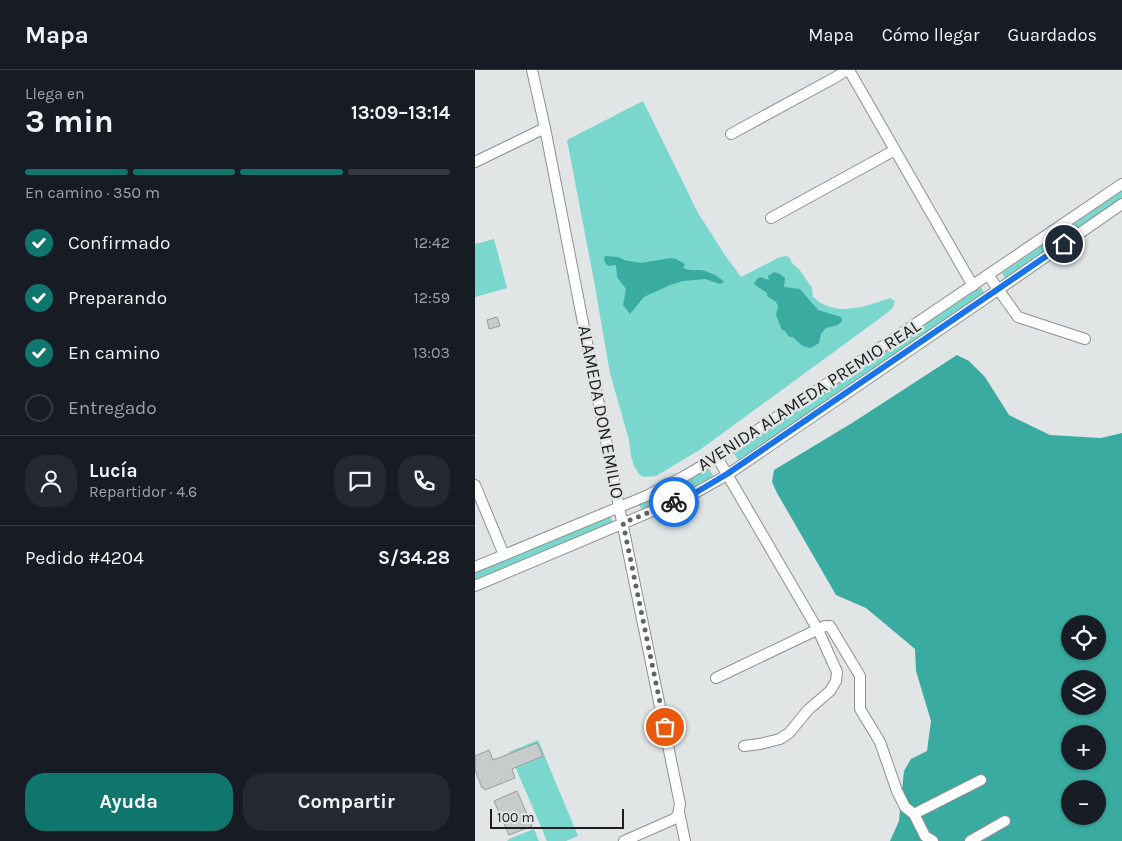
<!DOCTYPE html>
<html lang="es">
<meta charset="utf-8">
<style>
:root{--surface:#171b24;--page:#242831;--text:#f1f3f6;--muted:#9ea1a6;--line:#363941;--accent:#0f766e}
body{margin:0;font-family:Karla,sans-serif;background:var(--page);color:var(--text);height:100vh;display:flex;flex-direction:column;font-size:19px;white-space:nowrap}
*{box-sizing:border-box;margin:0}
p{font-size:16px;color:var(--muted)}
.icon{flex:none;width:28px;height:28px;fill:none;stroke:currentColor;stroke-width:2;stroke-linecap:round;stroke-linejoin:round}
.map{position:relative;flex:1;overflow:hidden}
.details{display:flex;flex-direction:column;background:var(--surface);width:475px}
.details>*{flex:none}
.buttons{position:absolute;left:586px;top:545px;display:grid;gap:10px}
.buttons a{display:grid;place-items:center;width:45px;height:45px;border-radius:50%;background:var(--surface);box-shadow:0 1px 4px #0004;font-size:25px}
.scale{position:absolute;left:15px;bottom:12px;width:134px;box-sizing:border-box;padding-left:5px;border:2px solid #1d1f1f;border-top:0;font-size:14px;line-height:18px;white-space:nowrap;color:#1d1f1f;-webkit-text-stroke:4px #e1e5e5;paint-order:stroke}
.pin{position:absolute;display:grid;place-items:center;width:42px;height:42px;color:#fff;margin:-21px;border:2px solid #fff;border-radius:50%;box-shadow:0 1px 5px #0007}
.courier{position:absolute;display:grid;place-items:center;width:50px;height:50px;margin:-25px;border:4px solid #1a73e8;border-radius:50%;background:#fff;color:#222;box-shadow:0 1px 6px #0007}
.overview em{font-style:normal;font-weight:700}
.overview div{display:flex;flex-direction:column-reverse}
.overview{display:flex;align-items:center;justify-content:space-between;height:85px;padding:0 25px}
h1{font-size:32px;font-weight:700;line-height:38px}
.bar{display:grid;grid-template-columns:repeat(4,1fr);gap:8px 5px;align-content:center;height:60px;padding:0 25px}
.bar i{height:6px;border-radius:4px;background:var(--line)}
.bar .active{background:var(--accent)}
.bar p{grid-column:span 4}
.line{display:flex;align-items:center;gap:12px;padding:0 25px;border-top:1px solid var(--line)}
.line div{flex:1}
.round{display:grid;place-items:center;flex:none;width:52px;height:52px;border-radius:20px;background:var(--page)}
ol{padding:0 25px;list-style:none}
li{display:flex;align-items:center;gap:15px;height:55px}
li p{margin-inline-start:auto}
li .icon{padding:5px;border-radius:50%;background:var(--accent);color:#fff;stroke-width:4}
li:last-child{color:var(--muted)}
li i{width:28px;height:28px;border:2px solid var(--line);border-radius:50%}
.action{display:flex;gap:10px;margin-top:auto;padding:10px 25px}
.action a{flex:1;height:58px;border-radius:20px;background:var(--accent);color:#fff;font-size:20px;font-weight:700;line-height:58px;text-align:center}
.action a+a{background:var(--page);color:var(--text)}
header{display:flex;align-items:center;gap:30px;box-sizing:border-box;height:70px;padding:0 25px;background:var(--surface);border-bottom:1px solid var(--line)}
header strong{font-size:24px}
nav{display:flex;gap:28px;margin-inline-start:auto;font-size:18px}
main{display:flex;flex:1;min-height:0}
.map>svg:first-child{display:block}
.green{fill:#79d7cd}
.water{fill:#3aaba0;fill-rule:evenodd}
.building{fill:#c7cccb;stroke:#989c9b}
.lines{fill:none;stroke-linecap:round;stroke-linejoin:round}
.minor-casing{stroke:#8d9191;stroke-width:12}
.minor{stroke:#fff;stroke-width:10}
.done{stroke:#626464;stroke-width:5;stroke-dasharray:0 9}
.route{stroke:#1a73e8;stroke-width:6}
.labels{text-anchor:middle;dominant-baseline:central;stroke-width:5;stroke-linejoin:round;paint-order:stroke}
.street-label{font-size:18px;fill:#1d1f1f;stroke:#e1e5e5}
</style>
<header>
<strong>Mapa</strong>
<nav><a>Mapa</a><a>Cómo llegar</a><a>Guardados</a></nav>
</header>
<main>
<section class="details">
<div class="overview"><div><h1>3 min</h1><p>Llega en</p></div><em>13:09–13:14</em></div>
<div class="bar"><i class="active"></i><i class="active"></i><i class="active"></i><i></i><p>En camino · 350 m</p></div>
<ol>
<li><svg class="icon" aria-label="check" viewBox="0 0 24 24"><path d="M5 12l5 5 9-10"/></svg>Confirmado<p>12:42</p></li>
<li><svg class="icon" aria-label="check" viewBox="0 0 24 24"><path d="M5 12l5 5 9-10"/></svg>Preparando<p>12:59</p></li>
<li><svg class="icon" aria-label="check" viewBox="0 0 24 24"><path d="M5 12l5 5 9-10"/></svg>En camino<p>13:03</p></li>
<li><i></i>Entregado</li>
</ol>
<div class="line" style="height:90px"><a class="round"><svg class="icon" aria-label="person" viewBox="0 0 24 24"><circle cx="12" cy="8" r="4"/><path d="M4 21q1-7 8-7t8 7"/></svg></a><div><b>Lucía</b><p>Repartidor · 4.6</p></div><a class="round"><svg class="icon" aria-label="chat" viewBox="0 0 24 24"><path d="M4 5h16v11H9l-5 4z"/></svg></a><a class="round"><svg class="icon" aria-label="phone" viewBox="0 0 24 24"><path d="M5 4h4l2 5-3 2q2 4 5 5l2-3 5 2v4C11 20 4 13 5 4z"/></svg></a></div>
<div class="line" style="height:65px"><div>Pedido #4204</div><b>S/34.28</b></div>
<div class="action"><a>Ayuda</a><a>Compartir</a></div>
</section>
<div class="map">
<svg width="647" height="771" viewBox="0 0 647 771">
<rect width="100%" height="100%" fill="#e1e5e5"/>
<!-- green -->
<path class="green" d="M168 31 223 143 250 185 266 207 303 188 310 186 314 187 317 193 324 199 337 218 338 227C341 229 344 233 348 234 369 245 395 235 415 228L420 231 418 237 412 243 226 379 181 406 168 407 164 404 159 396 156 386 154 370 135 303 119 211 92 70Z
M647 121V128L530 208 527 203Z
M19 169 32 218 0 227V174Z
M506 217 509 223 374 316 263 390 258 382Z
M234 398 238 406 214 419 167 440 164 434 210 413Z
M135 445 138 453 0 512V503Z
M63 670 103 766 91 771H72L34 682Z
M59 759 64 771H33L32 770Z"/>
<!-- water -->
<path class="water" d="M130 186 143 187 149 190 166 193 196 188 201 189 210 194 208 198C215 201 218 200 225 200 234 201 243 206 249 212L245 214 230 209 208 211 195 215 169 227 155 244 148 235 151 219 142 207 141 195 133 196 129 191Z
M299 202 305 204 310 208 309 217 325 219 343 240 366 247 367 251 363 255 351 258 346 264 344 273 336 278C327 277 324 273 318 267H314L310 261 307 260 301 245 303 236 301 232 292 226V223L279 214 282 209 285 207 294 210 293 206Z
M482 285 494 291 510 307 534 345 575 365 626 368 647 363V771H415L424 751 429 701 436 689 452 681 456 651 441 601 440 579 391 538 361 525 302 423 297 412 299 400 377 353ZM595 554H622V581H595ZM595 609H622V636H595ZM595 664H622V691H595ZM595 719H622V746H595Z"/>
<!-- building -->
<path class="building" d="M22 247 25 256 14 259 12 250Z
M62 673 68 686 37 699 40 708 10 720 9 718H7L0 700V686L14 680 18 690Z
M42 721 57 756 34 765 19 731Z"/>
<g class="lines">
<!-- minor casing -->
<g class="minor-casing">
<path id="minor" d="M57 0 70 58 144 437 205 734 203 745 199 749 149 771
M374 0 498 216
M256 64 359 8 372 0
M0 92 70 58
M296 148 420 80
M513 205 543 247 610 269
M242 387 343 560 362 602 361 611 355 621 333 640 314 663 305 669 285 674 269 676
M0 415 29 485
M0 497 171 426 208 407 242 387 365 305 647 114
M0 516 220 423 252 405 530 215 647 134
M241 608 350 556H355L385 606V639L405 672 422 721 430 737 439 744 506 710
M204 742 210 771
M439 744 450 766 458 771
M495 771 530 751"/>
</g>
<!-- minor -->
<use href="#minor" class="minor"/>
</g>
<g class="lines">
<!-- done -->
<path class="done" d="M190 657 148 453 199 432"/>
<!-- route -->
<path class="route" d="M199 432 220 423 252 404 589 174"/>
</g>
<g class="labels">
<!-- street labels -->
<g class="street-label">
<text transform="translate(334 325) rotate(-33)">AVENIDA ALAMEDA PREMIO REAL</text>
<text transform="translate(126 342) rotate(79)">ALAMEDA DON EMILIO</text>
</g>
</g>
</svg>
<div class="buttons">
<a><svg class="icon" aria-label="locate" viewBox="0 0 24 24"><circle cx="12" cy="12" r="6"/><path d="M12 2v4M12 18v4M2 12h4M18 12h4"/></svg></a>
<a><svg class="icon" aria-label="layers" viewBox="0 0 24 24"><path d="M12 4l9 5-9 5-9-5zM3 14l9 5 9-5"/></svg></a>
<a>+</a>
<a>−</a>
</div>
<div class="scale">100 m</div>
<div class="pin" style="left:190px;top:657px;background:#ea580c"><svg class="icon" aria-label="bag" viewBox="0 0 24 24"><path d="M5 8h14l-1 12H6zM9 8a3 3 0 0 1 6 0"/></svg></div>
<div class="pin" style="left:589px;top:174px;background:#1f2937"><svg class="icon" aria-label="home" viewBox="0 0 24 24"><path d="M3 11l9-7 9 7M6 9v11h12V9"/></svg></div>
<div class="courier" style="left:199px;top:432px"><svg class="icon" aria-label="bike" viewBox="0 0 24 24"><circle cx="6" cy="16" r="4"/><circle cx="18" cy="16" r="4"/><path d="M6 16l4-8h5l3 8M10 8l3 8H6M13 5h3"/></svg></div>
</div>
</main>
